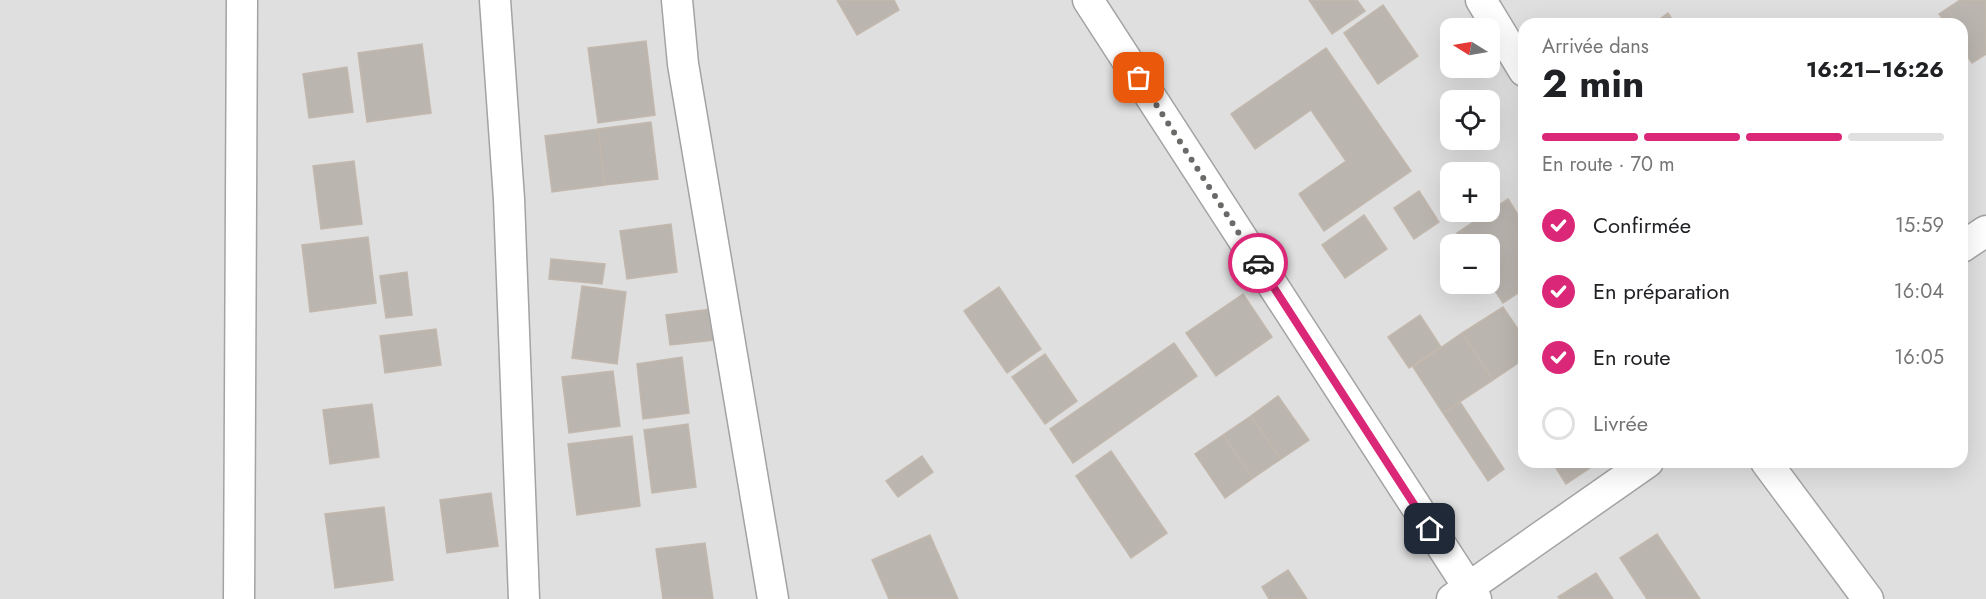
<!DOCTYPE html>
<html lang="fr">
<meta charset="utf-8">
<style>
:root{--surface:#fff;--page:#f6f6f6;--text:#202124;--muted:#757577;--line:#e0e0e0;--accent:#db2777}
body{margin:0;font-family:Jost,sans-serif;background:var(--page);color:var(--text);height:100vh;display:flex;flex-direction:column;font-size:22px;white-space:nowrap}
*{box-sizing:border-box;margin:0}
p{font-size:20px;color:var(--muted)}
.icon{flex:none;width:33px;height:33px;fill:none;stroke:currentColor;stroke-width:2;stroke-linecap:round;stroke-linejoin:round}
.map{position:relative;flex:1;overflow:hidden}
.sheet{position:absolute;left:1518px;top:18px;width:450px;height:450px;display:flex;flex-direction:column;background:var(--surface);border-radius:18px;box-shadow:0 6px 24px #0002}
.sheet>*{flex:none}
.needle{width:39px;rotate:281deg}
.controls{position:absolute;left:1440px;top:18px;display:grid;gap:12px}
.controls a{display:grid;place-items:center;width:60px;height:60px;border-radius:12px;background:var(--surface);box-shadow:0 6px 24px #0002;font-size:30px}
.pin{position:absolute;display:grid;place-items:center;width:51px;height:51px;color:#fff;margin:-26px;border-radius:12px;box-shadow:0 3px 9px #0006}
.courier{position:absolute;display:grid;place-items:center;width:60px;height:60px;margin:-30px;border:4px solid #db2777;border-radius:50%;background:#fff;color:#222;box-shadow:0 2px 8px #0007}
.headline em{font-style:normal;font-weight:700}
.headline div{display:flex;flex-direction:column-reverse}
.headline{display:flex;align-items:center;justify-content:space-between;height:102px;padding:0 24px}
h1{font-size:39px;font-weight:700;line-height:45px}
.bar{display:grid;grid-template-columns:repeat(4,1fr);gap:9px 6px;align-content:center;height:72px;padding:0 24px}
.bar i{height:8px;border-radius:4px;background:var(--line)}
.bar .current{background:var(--accent)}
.bar p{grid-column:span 4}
ol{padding:0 24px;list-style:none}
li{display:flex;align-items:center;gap:18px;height:66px}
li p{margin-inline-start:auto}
li .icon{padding:6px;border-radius:50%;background:var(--accent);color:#fff;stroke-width:4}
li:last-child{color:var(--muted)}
li i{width:33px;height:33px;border:3px solid var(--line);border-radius:50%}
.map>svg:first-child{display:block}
.residential{fill:#e0dfdf;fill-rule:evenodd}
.building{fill:#bbb5af;stroke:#c2b8ad;stroke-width:1.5}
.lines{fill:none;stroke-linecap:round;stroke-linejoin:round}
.street-casing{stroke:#a3a3a3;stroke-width:33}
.street{stroke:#fff;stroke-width:30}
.done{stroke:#6a6a68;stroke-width:6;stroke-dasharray:0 10.8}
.route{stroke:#db2777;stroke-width:8}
</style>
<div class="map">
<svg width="1986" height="599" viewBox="0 0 1986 599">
<rect width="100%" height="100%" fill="#f1efea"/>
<!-- residential -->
<path class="residential" d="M0 0H1986V599H0ZM1524 24H1962V462H1524ZM1450 28H1490V68H1450ZM1450 100H1490V140H1450ZM1450 172H1490V212H1450ZM1450 244H1490V284H1450Z"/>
<!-- building -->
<path class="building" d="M837 0H894L899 10 857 35Z
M1309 0H1357L1365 11 1332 34Z
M1960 0H1986V54L1972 63 1962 49V24H1946L1939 14Z
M1383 5 1418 56 1378 84 1344 33Z
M1668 13 1675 24H1653Z
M646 41 655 115 598 123 588 48Z
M422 44 431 113 367 122 358 53Z
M1326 48 1411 171 1324 231 1299 194 1346 161 1311 110 1255 149 1231 114Z
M347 67 353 112 309 118 303 74Z
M651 122 658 179 605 185 598 129Z
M598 129 605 185 552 192 545 136Z
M354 161 362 224 321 229 313 166Z
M1419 191 1439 222 1414 239 1394 208Z
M1508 199 1524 224V289L1503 303 1490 283V244H1465L1457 233Z
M1364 215 1387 249 1345 278 1322 245Z
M671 224 677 272 627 279 620 231Z
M368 237 376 303 310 312 302 245Z
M551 259 605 264 602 284 549 279Z
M407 272 412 315 386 318 380 276Z
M582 286 626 292 617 364 572 358Z
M999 287 1041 349 1007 373 964 311Z
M1243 294 1272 337 1216 376 1186 333Z
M1503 307 1524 338V359L1493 380 1462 333Z
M711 309 715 340 670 345 666 315Z
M1420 315 1441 347 1409 368 1388 337Z
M436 329 441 365 385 373 380 336Z
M1462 333 1493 380 1443 413 1413 367Z
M1174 343 1197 376 1073 463 1050 429Z
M1045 354 1077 401 1045 424 1012 377Z
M682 357 689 413 643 419 637 364Z
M613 371 620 426 569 433 562 377Z
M1278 396 1309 440 1281 459 1251 416Z
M1460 402 1504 469 1488 481 1443 413Z
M372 404 379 457 330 464 323 410Z
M1251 416 1281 459 1253 478 1223 435Z
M688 424 696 487 652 493 644 430Z
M1223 435 1253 478 1225 498 1195 454Z
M632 436 640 506 577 515 568 444Z
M1111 451 1167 533 1131 558 1076 476Z
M922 456 933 472 898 497 886 481Z
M1558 462H1599L1566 484 1554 465Z
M491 493 498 546 447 553 440 500Z
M384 507 393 580 335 588 325 514Z
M1657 534 1700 599H1647L1620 558Z
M930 535 958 599H889L872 560Z
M705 543 713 599H663L656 549Z
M1288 570 1307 599H1269L1262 587Z
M1596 573 1613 599H1560L1558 597Z"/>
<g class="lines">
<!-- street casing -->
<g class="street-casing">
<path id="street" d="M495 0 509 199 524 599
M677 0 683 64 773 599
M1088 0 1476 599
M1481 0 1524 71
M1962 247 1986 231
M1766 462 1868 599
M239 599 242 0
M1452 599 1648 462"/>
</g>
<!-- street -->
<use href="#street" class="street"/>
</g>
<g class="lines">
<!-- done -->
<path class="done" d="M1139 78 1258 263"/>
<!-- route -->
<path class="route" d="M1258 263 1430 529"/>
</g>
</svg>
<div class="controls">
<a><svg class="needle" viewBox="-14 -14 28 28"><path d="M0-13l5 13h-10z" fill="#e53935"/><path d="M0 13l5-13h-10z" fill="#757577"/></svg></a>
<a><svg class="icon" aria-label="locate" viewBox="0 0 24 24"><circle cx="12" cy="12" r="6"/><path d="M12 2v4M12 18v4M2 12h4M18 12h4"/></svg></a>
<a>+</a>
<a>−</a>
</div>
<div class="pin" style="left:1139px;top:78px;background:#ea580c"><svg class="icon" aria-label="bag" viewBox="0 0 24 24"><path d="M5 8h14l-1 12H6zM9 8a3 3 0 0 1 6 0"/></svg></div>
<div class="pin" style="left:1430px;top:529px;background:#1f2937"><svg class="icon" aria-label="home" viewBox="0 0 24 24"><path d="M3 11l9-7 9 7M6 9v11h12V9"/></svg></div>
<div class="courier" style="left:1258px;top:263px"><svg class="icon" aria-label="car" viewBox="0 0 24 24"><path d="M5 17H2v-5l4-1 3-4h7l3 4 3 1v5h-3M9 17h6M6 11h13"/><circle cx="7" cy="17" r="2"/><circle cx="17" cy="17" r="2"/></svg></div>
<section class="sheet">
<div class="headline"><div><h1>2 min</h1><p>Arrivée dans</p></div><em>16:21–16:26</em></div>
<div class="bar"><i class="current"></i><i class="current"></i><i class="current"></i><i></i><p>En route · 70 m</p></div>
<ol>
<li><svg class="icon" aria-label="check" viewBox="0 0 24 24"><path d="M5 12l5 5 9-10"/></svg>Confirmée<p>15:59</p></li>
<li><svg class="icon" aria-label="check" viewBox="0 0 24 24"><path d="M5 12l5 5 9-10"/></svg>En préparation<p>16:04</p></li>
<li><svg class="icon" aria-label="check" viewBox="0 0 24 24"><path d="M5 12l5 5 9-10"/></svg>En route<p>16:05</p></li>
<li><i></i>Livrée</li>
</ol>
</section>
</div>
